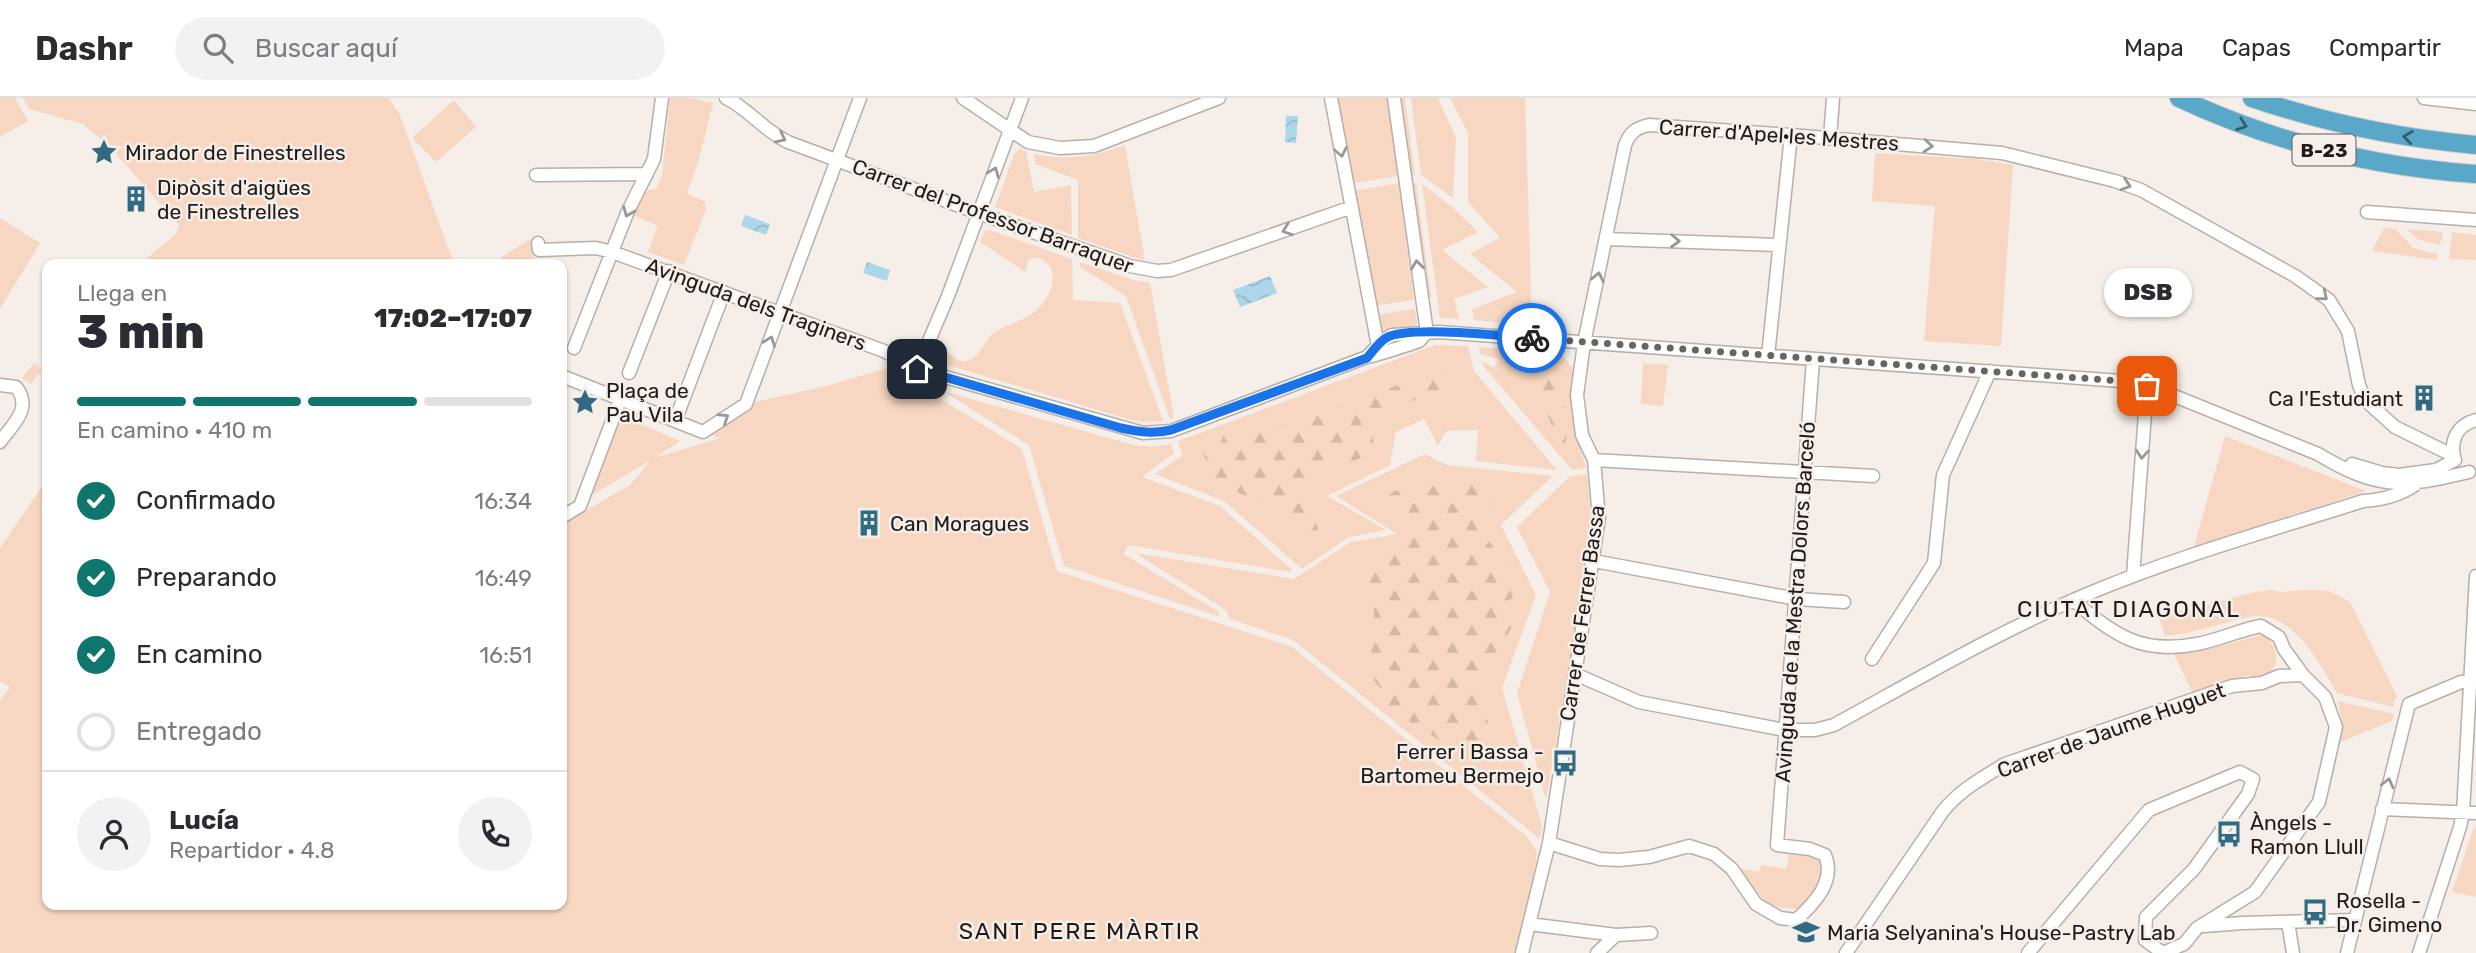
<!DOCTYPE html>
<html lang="es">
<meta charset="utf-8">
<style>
:root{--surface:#fff;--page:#f2f2f3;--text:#2b2b33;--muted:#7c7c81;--line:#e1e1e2;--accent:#0f766e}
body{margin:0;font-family:Rubik,sans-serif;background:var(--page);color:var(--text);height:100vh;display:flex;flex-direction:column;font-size:26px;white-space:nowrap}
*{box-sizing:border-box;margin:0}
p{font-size:23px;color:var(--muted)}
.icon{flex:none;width:38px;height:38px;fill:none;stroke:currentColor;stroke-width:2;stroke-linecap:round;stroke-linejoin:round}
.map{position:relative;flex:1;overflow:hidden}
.drawer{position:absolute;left:42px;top:161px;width:525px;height:651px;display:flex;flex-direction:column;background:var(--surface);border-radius:14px;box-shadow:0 2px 5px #0004}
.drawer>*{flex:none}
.pin{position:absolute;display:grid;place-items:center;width:60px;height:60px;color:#fff;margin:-30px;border-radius:14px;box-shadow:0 4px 10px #0006}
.courier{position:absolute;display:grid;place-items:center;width:70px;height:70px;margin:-35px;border:5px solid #1a73e8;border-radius:50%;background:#fff;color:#222;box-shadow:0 2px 9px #0007}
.bubble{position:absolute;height:49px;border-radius:24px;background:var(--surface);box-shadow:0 2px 5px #0004;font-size:23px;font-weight:800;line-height:49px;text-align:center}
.headline em{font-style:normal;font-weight:800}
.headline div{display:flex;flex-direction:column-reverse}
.headline{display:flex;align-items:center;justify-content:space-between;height:119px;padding:0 35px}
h1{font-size:46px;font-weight:800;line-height:52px}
.bar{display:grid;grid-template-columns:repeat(4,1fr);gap:10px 7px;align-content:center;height:84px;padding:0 35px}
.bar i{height:9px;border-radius:5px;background:var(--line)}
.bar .on{background:var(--accent)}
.bar p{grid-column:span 4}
.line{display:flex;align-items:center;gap:18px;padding:0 35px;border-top:2px solid var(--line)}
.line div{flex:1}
.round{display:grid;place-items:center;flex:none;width:74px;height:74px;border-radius:37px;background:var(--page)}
ol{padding:0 35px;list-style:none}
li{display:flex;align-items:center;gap:21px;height:77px}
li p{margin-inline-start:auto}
li .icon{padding:7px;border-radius:50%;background:var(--accent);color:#fff;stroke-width:4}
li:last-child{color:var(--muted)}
li i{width:38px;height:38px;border:4px solid var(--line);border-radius:50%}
header{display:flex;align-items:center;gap:42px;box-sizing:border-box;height:98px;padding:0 35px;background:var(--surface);border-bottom:2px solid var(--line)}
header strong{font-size:33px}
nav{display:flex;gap:38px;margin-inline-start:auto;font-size:24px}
.search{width:490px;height:63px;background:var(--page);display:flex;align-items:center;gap:18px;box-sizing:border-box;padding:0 24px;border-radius:38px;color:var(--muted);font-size:26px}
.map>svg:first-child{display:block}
.green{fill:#f7d7c1}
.forest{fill:url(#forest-firs)}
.water{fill:url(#water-waves)}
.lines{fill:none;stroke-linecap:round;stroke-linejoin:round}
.minor-casing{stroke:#b6afaa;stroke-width:15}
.highway-casing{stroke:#cdcdcc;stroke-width:20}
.minor{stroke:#fff;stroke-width:12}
.highway{stroke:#5aa8c9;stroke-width:18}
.oneway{stroke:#385a68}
.oneway2{stroke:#999898}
.done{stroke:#696462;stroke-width:7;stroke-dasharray:0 12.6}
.route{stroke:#1a73e8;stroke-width:9}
.labels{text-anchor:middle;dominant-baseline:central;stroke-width:5;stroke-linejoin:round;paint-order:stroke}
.shield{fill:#f5eee9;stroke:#5e5a57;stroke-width:2}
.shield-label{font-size:19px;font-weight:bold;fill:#1d1a19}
.street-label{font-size:21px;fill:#1d1a19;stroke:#f5eee9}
.poi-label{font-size:21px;fill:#1d1a19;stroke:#f5eee9;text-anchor:start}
.neighbourhood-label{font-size:23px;letter-spacing:2px;fill:#1d1a19;stroke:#f5eee9}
</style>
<header>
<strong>Dashr</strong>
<div class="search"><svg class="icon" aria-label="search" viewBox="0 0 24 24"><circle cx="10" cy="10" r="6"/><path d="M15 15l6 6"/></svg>Buscar aquí</div>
<nav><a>Mapa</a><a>Capas</a><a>Compartir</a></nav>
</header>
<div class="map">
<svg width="2476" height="855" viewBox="0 0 2476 855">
<defs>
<pattern id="forest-firs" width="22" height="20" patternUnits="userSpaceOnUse" patternTransform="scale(1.75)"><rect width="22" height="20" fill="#f7d7c1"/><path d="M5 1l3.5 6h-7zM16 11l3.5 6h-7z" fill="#d3b8a5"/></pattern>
<pattern id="water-waves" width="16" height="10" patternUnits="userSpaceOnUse" patternTransform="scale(1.75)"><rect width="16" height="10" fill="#acd7ea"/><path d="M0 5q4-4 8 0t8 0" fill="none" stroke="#94b8c8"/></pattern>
</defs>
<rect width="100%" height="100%" fill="#f5eee9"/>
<!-- green -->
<path class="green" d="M0 0H15L28 23 0 39Z
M23 0H389L400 17 454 166H140L176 136 179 127 110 49 83 26 29 11Z
M670 0H689L713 5 699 61 687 95 705 104 706 112 684 167 648 154 658 128 633 117C638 105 641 91 656 91L662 77Z
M1336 0H1389L1398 78 1350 86Z
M1399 0H1405L1415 77 1409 78Z
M1411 0H1438L1456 40 1453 100 1421 77Z
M1450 0H1525L1532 227 1474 222 1472 211 1517 194 1470 156 1500 140 1468 104V35Z
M454 2 476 29 436 64 412 40Z
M1125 47 1145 163 1078 140V82L1035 66 1034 56C1067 63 1093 59 1125 47Z
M1020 51 1026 53 1034 94 1071 87 1072 137 995 109 1015 55Z
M1875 55 1977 61 2013 67 2001 248 1924 243 1935 108 1872 103Z
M1399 85 1414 202 1372 208 1352 93Z
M1416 85 1431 199 1425 200 1410 86Z
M1422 86 1453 110 1478 134 1442 152 1488 189 1454 201 1459 221 1440 220Z
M0 120 40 145 0 211Z
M2384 130 2396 131 2413 150 2438 156 2437 162 2372 153Z
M2406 131 2443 134 2440 147 2419 142Z
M990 132 1072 161 1073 202 1120 205 1163 323 1142 324 1128 321 937 264 940 250 963 264C981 261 982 245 993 235 1000 229 1022 223 1032 216 1052 203 1066 164 1033 159L1028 163 1025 174 980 144 985 133Z
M2452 134 2476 137V162L2449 161Z
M530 141 534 166H491Z
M1080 164 1133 182 1150 185 1174 320 1170 321 1126 198 1080 169Z
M1415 211 1417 226 1414 231 1380 235 1374 217Z
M1435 247 1468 248 1474 273 1557 372 1476 363 1478 332 1446 333 1438 348 1424 321 1396 334 1390 367 1327 398 1386 432 1349 439 1302 471 1224 403 1155 376 1183 357 1178 343Z
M1479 249 1560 255 1573 270C1570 308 1575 333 1586 370L1572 372 1485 270 1482 263 1494 270 1498 261 1480 256Z
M34 265 42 272 31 286 22 280Z
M1643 265 1668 267 1663 308 1641 306Z
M887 270 908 281 937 291 936 298 1022 351 1057 473 1292 549 1526 738 1537 753 1527 825 1517 855H0V602L10 589 0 583V450L47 381V807H562V426L630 387 651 362 587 400 620 317 680 343 654 360 721 340 703 334 746 306 830 287Z
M947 294 1133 347 1153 349 1171 346 1174 355 1142 379 1220 408 1292 472 1290 474 1128 447 1124 456 1219 514 1218 518 1064 468 1029 347 949 297Z
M2225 338 2366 393 2194 449Z
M1425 356 1447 367 1553 378 1501 427 1536 497 1502 590 1542 728 1540 741 1293 542 1230 521 1226 512 1135 455 1294 481 1351 444 1397 436 1336 398Z
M1587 376 1591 419 1588 455 1546 702 1517 595 1550 494 1517 429 1569 379Z
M2272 492 2280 494 2311 492 2329 493 2350 504 2394 592 2397 599 2393 603 2394 609 2337 595C2320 566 2292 510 2249 519 2221 525 2194 536 2165 538L2155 508 2160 507 2164 512C2174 511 2186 514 2196 511 2222 504 2245 494 2272 492Z
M2262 537C2276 544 2284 568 2266 577 2260 580 2251 577 2245 578 2227 583 2210 589 2192 594L2174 556 2197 554Z
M2338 603 2394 616 2392 623 2340 644 2342 625Z
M2476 729V799L2452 794 2473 731Z
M1789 755 1817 757 1824 767 1820 788 1801 811 1784 810 1767 806 1737 770 1759 774 1761 767 1786 771Z"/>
<!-- forest -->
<path class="forest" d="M1445 268 1452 288 1372 319 1374 355 1296 384 1305 392 1320 437 1318 444 1303 440 1282 416 1215 383 1201 350 1219 348 1225 335 1240 338 1250 329 1291 327 1331 314Z
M1550 272 1560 276 1567 283 1557 305 1567 311 1562 322 1567 329 1566 346H1559L1546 313 1542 292Z
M1428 375 1443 383 1471 381 1490 386 1493 404 1480 414 1492 425 1485 439 1497 453 1499 464 1514 472 1510 490 1513 500 1505 504 1517 519C1508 536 1494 561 1493 578L1483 577C1482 614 1494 653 1509 686H1496L1481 681 1468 663 1430 636 1414 628 1404 618 1389 610 1386 598 1364 569C1383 541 1373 506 1365 475L1394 458V450L1406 434 1410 414 1385 399C1400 389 1414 385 1428 375Z"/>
<!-- water -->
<path class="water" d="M1286 18H1298L1296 45 1285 44Z
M745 117 770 126 766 137 741 128Z
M867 164 890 172 887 183 863 175Z
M1270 178 1277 195 1240 209 1233 192Z"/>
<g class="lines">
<!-- minor casing -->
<g class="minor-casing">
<path id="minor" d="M726 0C749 11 764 33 788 44L978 115 1130 168 1157 173 1171 172 1352 109
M963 0 1028 44 1060 50 1094 48 1219 0
M1331 0 1378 248
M1394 0 1427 235
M2424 0 2476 6
M1830 40 1833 0
M536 77 647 76
M2367 114 2476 122
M1607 141 1778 147
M538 145 539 152 596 150 612 154 884 253 917 271 1143 335 1171 333 1367 259C1370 259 1415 245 1419 243 1419 243 1426 235 1427 235
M574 250 628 113 654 61 662 0
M1768 258 1791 37
M1367 259 1382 243 1392 237 1439 234 2121 283 2157 291 2318 356C2378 392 2402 390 2469 374
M917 271 948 198 1022 0
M629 275 669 173
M562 278 703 334 746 306 860 0
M0 287 16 289C33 310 13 326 0 344
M675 323 724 194
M1594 362 1873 378
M2455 362C2449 343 2457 327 2476 322
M2352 366 2382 375 2399 377 2436 372 2455 362
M562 419 580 408 620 302
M1594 463 1797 501 1844 504
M2133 478 2147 288
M1872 561 1934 465 1943 377 1990 273
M1575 576 1639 604 1785 632H1815L1834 627C1918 581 2001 532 2090 495 2178 458 2272 432 2363 403 2381 402 2400 397 2415 387
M2382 711 2476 715
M1549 745 1600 761 1619 762 1649 759 1689 748 1714 756 1732 771 1756 806 1780 820 1796 822C1814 806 1836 783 1825 757L1810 751 1777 747 1813 262
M2288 824 2293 855
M1529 826 1616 837 1651 835
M2204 828 2242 825 2355 822
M1522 855 1549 745 1599 420 1594 362 1582 337 1577 297 1584 245 1625 47C1630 34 1636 30 1649 27L1791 37 2002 55 2115 83 2141 92 2295 178 2329 202 2348 233 2359 287 2365 302 2395 329 2454 358
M1597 855 1616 837
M1846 855 1943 713C1960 692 1982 680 2005 666L2232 588 2262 585 2279 578 2303 577
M2028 855 2149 712 2240 674 2253 681 2248 696 2194 771 2146 819 2145 842 2163 855 2184 846 2197 830 2255 794 2319 704 2336 629 2325 599 2303 577 2284 551 2279 539 2261 528C2239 532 2219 542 2197 546 2141 557 2114 537 2073 502
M2347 855 2409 606 2461 584H2470
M2419 855 2460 729 2463 715 2476 478"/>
</g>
<!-- highway casing -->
<g class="highway-casing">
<path id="highway" d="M2179 0C2273 44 2373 69 2476 76
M2252 0C2325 25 2399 40 2476 47"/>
</g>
<!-- minor -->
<use href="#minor" class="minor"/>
<!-- highway -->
<use href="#highway" class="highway"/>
</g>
<!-- one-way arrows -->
<defs><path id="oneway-chevron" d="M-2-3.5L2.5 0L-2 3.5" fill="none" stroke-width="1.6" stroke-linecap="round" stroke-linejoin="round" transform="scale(1.75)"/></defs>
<g class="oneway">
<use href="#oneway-chevron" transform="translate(2242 27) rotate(20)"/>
<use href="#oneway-chevron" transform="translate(2408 39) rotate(-172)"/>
</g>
<g class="oneway2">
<use href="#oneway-chevron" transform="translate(781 40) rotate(26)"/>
<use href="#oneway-chevron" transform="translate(1928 48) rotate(5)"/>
<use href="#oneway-chevron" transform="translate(1341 54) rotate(79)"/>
<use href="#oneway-chevron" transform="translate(994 74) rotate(-68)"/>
<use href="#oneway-chevron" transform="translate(2126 87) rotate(18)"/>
<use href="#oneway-chevron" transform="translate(628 114) rotate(112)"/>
<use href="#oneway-chevron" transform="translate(1287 132) rotate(160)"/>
<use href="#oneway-chevron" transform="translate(1675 143) rotate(2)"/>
<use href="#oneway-chevron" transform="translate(1417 167) rotate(-97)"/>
<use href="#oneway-chevron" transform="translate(1598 179) rotate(-78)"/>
<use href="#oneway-chevron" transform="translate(2323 198) rotate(39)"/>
<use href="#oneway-chevron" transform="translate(770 243) rotate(-70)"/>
<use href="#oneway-chevron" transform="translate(724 320) rotate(-33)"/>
<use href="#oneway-chevron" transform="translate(2142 356) rotate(94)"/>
<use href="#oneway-chevron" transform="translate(2388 685) rotate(-76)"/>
</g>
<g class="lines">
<!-- done -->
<path class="done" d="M1532 240 2121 283 2147 288"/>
<!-- route -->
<path class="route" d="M917 271 1121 330C1139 334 1153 336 1171 332L1367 260C1373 253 1379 244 1386 240 1406 227 1505 238 1532 240"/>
</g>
<!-- icons -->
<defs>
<g id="sight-bare" transform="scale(2.1)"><path d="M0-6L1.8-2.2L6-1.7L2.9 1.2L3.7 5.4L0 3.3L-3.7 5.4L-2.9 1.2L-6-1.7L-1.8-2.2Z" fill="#306b83" stroke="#f5eee9" stroke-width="2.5" paint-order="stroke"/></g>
<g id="building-bare" transform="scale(2.1)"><path d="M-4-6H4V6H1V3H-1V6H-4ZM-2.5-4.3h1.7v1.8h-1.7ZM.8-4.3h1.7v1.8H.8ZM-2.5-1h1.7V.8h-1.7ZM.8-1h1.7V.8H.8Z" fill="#306b83" stroke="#f5eee9" stroke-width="2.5" paint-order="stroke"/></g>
<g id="bus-bare" transform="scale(2.1)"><path d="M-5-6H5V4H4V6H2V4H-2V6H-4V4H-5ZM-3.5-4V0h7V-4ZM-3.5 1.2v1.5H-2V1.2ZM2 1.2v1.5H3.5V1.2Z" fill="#306b83" stroke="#f5eee9" stroke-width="2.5" paint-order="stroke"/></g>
<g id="school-bare" transform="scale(2.1)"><path d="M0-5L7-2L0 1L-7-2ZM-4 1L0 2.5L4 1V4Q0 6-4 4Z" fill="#306b83" stroke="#f5eee9" stroke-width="2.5" paint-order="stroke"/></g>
</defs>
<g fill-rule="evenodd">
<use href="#sight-bare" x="104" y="54"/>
<use href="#building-bare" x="136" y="101"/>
<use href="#building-bare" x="2424" y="300"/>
<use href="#sight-bare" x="585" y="304"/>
<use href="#building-bare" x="869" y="425"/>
<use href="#bus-bare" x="1565" y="665"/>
<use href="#bus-bare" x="2229" y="736"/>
<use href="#bus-bare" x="2315" y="814"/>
<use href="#school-bare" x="1806" y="834"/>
</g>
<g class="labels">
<!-- shield labels -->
<rect class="shield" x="2292.5" y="36.5" width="63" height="31" rx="5"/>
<g class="shield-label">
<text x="2324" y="52">B-23</text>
</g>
<!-- street labels -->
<g class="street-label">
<text transform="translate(1779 37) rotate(4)">Carrer d'Apel·les Mestres</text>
<text transform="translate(993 118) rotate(20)">Carrer del Professor Barraquer</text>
<text transform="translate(756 206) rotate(20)">Avinguda dels Traginers</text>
<text transform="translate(1795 504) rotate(-86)">Avinguda de la Mestra Dolors Barceló</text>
<text transform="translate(1582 515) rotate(-82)">Carrer de Ferrer Bassa</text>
<text transform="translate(2111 632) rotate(-20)">Carrer de Jaume Huguet</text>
</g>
<!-- poi labels -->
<g class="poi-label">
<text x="125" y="54">Mirador de Finestrelles</text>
<text x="157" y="89">Dipòsit d'aigües<tspan x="157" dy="24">de Finestrelles</tspan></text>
<text x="606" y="292">Plaça de<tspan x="606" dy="24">Pau Vila</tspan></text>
<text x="2403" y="300" text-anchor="end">Ca l'Estudiant</text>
<text x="890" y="425">Can Moragues</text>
<text x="1544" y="653" text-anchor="end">Ferrer i Bassa -<tspan x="1544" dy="24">Bartomeu Bermejo</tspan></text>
<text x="2250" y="724">Àngels -<tspan x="2250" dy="24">Ramon Llull</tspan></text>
<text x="2336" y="802">Rosella -<tspan x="2336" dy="24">Dr. Gimeno</tspan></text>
<text x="1827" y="834">Maria Selyanina's House-Pastry Lab</text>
</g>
<!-- neighbourhood labels -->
<g class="neighbourhood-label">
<text x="2129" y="511">CIUTAT DIAGONAL</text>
<text x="1080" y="833">SANT PERE MÀRTIR</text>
</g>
</g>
</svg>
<div class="pin" style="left:2147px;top:288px;background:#ea580c"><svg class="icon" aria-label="bag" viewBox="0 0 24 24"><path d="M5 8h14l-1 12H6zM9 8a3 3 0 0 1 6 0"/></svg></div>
<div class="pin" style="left:917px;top:271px;background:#1f2937"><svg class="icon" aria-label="home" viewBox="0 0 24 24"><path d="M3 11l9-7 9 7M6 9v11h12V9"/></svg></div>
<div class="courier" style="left:1532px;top:240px"><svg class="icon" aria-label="bike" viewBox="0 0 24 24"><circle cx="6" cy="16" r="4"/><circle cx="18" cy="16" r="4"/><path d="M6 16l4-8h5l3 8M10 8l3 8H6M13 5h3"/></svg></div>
<div class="bubble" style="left:2104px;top:170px;width:88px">DSB</div>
<section class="drawer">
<div class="headline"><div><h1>3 min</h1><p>Llega en</p></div><em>17:02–17:07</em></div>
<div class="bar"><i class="on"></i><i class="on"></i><i class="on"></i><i></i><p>En camino · 410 m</p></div>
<ol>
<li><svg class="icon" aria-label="check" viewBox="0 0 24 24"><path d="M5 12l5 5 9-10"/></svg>Confirmado<p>16:34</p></li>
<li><svg class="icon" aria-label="check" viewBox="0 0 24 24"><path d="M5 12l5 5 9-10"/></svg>Preparando<p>16:49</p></li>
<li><svg class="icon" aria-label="check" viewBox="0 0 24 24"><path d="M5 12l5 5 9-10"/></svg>En camino<p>16:51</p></li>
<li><i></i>Entregado</li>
</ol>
<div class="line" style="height:126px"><a class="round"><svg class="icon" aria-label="person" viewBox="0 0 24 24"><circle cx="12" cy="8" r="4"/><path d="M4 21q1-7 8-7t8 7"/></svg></a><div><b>Lucía</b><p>Repartidor · 4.8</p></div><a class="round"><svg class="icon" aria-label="phone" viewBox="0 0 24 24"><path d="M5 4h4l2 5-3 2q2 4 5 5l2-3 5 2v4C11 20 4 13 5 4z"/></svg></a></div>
</section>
</div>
